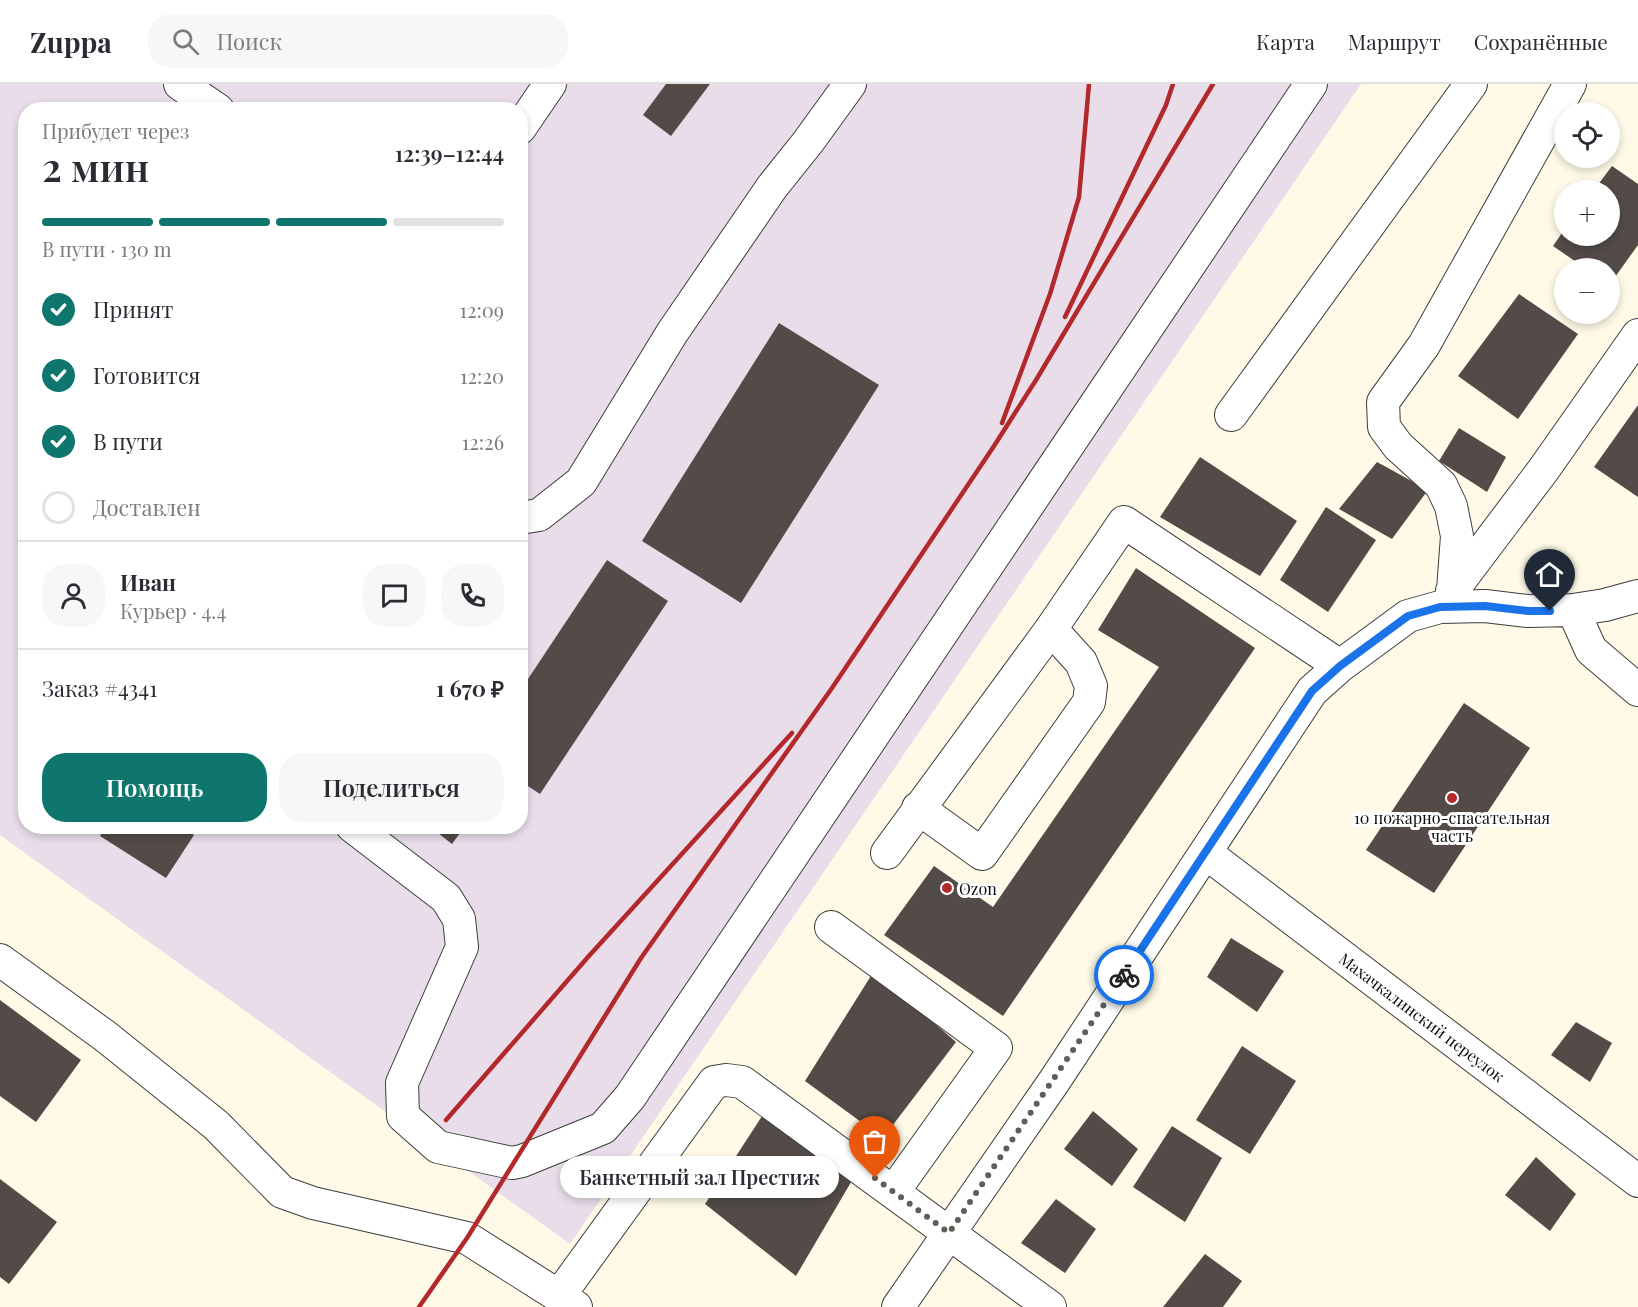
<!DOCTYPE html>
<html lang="ru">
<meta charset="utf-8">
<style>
:root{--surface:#fff;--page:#f7f7f7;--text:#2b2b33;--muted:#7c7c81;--line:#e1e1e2;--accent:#0f766e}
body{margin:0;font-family:"Playfair Display",serif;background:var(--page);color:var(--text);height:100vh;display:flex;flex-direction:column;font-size:22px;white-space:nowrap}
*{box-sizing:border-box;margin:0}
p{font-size:20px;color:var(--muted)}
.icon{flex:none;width:33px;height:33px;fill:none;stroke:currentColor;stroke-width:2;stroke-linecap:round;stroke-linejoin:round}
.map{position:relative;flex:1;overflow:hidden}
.panel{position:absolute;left:18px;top:18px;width:510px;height:732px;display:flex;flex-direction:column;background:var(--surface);border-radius:24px;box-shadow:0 3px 9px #0003}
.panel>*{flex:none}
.buttons{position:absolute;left:1554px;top:18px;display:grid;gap:12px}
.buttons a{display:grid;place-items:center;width:66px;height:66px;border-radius:50%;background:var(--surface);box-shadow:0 3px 9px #0003;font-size:30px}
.pin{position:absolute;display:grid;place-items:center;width:51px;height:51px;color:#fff;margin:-62px -26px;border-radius:50% 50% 50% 0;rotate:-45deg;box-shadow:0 0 6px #0007}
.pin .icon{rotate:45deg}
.courier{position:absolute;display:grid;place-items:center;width:60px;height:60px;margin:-30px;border:4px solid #1a73e8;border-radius:50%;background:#fff;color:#222;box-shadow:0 2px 8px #0007}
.bubble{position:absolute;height:42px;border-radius:21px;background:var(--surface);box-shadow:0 3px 9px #0003;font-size:20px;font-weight:600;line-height:42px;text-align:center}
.overview em{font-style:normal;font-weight:600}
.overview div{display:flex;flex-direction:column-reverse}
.overview{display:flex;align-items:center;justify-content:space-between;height:102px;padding:0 24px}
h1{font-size:39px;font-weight:600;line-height:45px}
.bar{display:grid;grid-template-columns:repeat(4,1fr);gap:9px 6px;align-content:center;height:72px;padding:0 24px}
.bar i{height:8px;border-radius:4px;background:var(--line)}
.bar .on{background:var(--accent)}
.bar p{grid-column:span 4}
.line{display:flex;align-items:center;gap:15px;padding:0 24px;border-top:2px solid var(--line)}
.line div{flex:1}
.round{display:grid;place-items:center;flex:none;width:63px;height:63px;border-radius:24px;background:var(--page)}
ol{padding:0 24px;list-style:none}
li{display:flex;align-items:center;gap:18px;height:66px}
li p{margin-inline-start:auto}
li .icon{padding:6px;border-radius:50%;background:var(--accent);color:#fff;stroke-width:4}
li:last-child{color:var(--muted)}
li i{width:33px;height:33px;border:3px solid var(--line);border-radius:50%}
.primary-button{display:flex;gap:12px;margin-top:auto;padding:12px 24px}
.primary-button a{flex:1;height:69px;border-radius:24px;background:var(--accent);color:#fff;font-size:24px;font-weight:600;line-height:69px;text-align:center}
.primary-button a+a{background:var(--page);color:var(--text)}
header{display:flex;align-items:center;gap:36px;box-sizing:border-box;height:84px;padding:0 30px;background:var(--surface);border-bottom:2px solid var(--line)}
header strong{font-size:28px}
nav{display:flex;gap:33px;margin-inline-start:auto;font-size:21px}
.search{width:420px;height:54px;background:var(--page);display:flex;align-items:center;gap:15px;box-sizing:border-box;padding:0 21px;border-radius:24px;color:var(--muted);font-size:22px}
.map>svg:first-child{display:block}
.industrial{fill:#e8dde9;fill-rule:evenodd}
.building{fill:#524b47}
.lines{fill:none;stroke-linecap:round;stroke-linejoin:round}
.minor-casing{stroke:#3d3d3d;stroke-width:34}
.minor{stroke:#fff;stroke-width:32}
.rail{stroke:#b3292b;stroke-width:4.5}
.done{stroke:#5f5e57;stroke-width:6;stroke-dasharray:0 10.8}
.route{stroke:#1a73e8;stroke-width:8}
.poi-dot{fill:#b3292b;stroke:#fff;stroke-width:2}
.labels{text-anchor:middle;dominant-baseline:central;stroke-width:6;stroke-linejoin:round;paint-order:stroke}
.poi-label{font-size:16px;fill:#0a0a0a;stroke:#fff}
.street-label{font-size:16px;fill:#0a0a0a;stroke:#fff}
</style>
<header>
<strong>Zuppa</strong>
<div class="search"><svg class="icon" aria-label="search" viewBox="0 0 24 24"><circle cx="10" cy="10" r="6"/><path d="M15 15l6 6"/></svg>Поиск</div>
<nav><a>Карта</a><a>Маршрут</a><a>Сохранённые</a></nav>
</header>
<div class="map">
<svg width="1638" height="1223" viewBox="0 0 1638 1223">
<rect width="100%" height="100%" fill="#fefae7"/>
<!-- industrial -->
<path class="industrial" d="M0 0H1361L570 1160 0 751ZM26 26H520V742H26Z"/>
<!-- building -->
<path class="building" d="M666 0H710L671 52 643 31Z
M1612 82 1638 100V161L1610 200V184H1585L1553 162 1564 146V152H1610V106H1594Z
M1519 210 1578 250 1518 335 1458 292Z
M779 239 879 301 741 519 642 457Z
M1638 321V413L1594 383Z
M1459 344 1506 373 1487 408 1439 377Z
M1200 373 1297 437 1260 492 1160 433Z
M1377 378 1428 406 1392 455 1339 425Z
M1326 423 1376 456 1328 528 1280 496Z
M607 476 668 517 540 710 520 697V607Z
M1136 484 1255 564 1003 932 884 851 934 782 993 823 1159 583 1098 546Z
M1464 619 1530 664 1434 809 1366 766Z
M106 742H181L194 751 166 794 100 752Z
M429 742H465L452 760Z
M1231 854 1284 887 1257 928 1207 893Z
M874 887 956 958 883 1054 805 997Z
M0 916 81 976 36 1038 0 1012Z
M1576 938 1612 959 1590 998 1551 971Z
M1242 962 1296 997 1250 1070 1196 1036Z
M766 1026 857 1088 796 1192 705 1120Z
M1093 1027 1138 1065 1112 1102 1064 1065Z
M1172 1042 1222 1074 1185 1138 1133 1103Z
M1536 1073 1576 1110 1550 1147 1505 1111Z
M0 1095 57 1138 9 1200 0 1193Z
M1056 1115 1096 1145 1065 1189 1021 1159Z
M1205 1170 1242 1197 1223 1223H1163Z"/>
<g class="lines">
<!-- minor casing -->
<g class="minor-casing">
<path id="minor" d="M180 0 218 26
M520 44 550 0
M1231 331 1471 0
M520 434 539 431 581 398 672 249 772 103 808 58 850 0
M1453 506 1457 452 1451 422 1441 401 1398 362 1384 343 1383 318 1424 261 1570 0
M1452 507 1544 385 1638 251
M1573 526 1591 566 1638 606
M918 724 982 770 1089 618 1091 602 1081 578 1051 545
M352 742 446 814 459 835 462 863 402 999 403 1032 438 1063 512 1079 522 1077 603 1044 630 1013 1311 0
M887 769 1051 545 1124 438 1340 582
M1206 769 1638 1097
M831 843 996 964 894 1107
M0 876 105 952 216 1041 282 1108 313 1119 467 1154 576 1223
M559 1212 714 998 726 996 742 998 1050 1223
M898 1223 1053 999 1312 607 1340 582 1408 532 1440 523 1485 522 1528 527 1573 526 1605 521 1638 512"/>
</g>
<!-- minor -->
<use href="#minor" class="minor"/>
<!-- rail -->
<path class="rail" d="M1065 233 1166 21 1173 0
M1002 339 1050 210 1079 113 1089 0
M446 1036 588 873 792 649
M419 1223 467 1154 641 874 832 604 994 362 1036 296 1213 0"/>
</g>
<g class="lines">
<!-- done -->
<path class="done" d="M875 1094 949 1149 1124 891"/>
<!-- route -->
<path class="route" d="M1124 891 1312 607 1340 582 1408 532 1440 523 1485 522 1528 527H1550"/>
</g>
<!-- markers -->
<g class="poi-dot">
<circle cx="1452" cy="714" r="6"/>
<circle cx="947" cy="804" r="6"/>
</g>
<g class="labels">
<!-- poi labels -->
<g class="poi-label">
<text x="1452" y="733">10 пожарно-спасательная<tspan x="1452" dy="18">часть</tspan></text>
<text x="959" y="804" text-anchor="start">Ozon</text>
</g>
<!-- street labels -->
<g class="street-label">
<text transform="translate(1422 933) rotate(37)">Махачкалинский переулок</text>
</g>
</g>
</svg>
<div class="buttons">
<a><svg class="icon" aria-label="locate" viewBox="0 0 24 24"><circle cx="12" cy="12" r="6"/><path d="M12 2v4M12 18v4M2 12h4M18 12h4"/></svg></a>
<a>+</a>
<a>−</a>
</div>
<div class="pin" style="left:875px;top:1094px;background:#ea580c"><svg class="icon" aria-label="bag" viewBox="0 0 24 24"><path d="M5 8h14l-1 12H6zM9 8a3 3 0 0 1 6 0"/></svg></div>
<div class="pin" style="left:1550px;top:527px;background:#1f2937"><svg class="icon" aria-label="home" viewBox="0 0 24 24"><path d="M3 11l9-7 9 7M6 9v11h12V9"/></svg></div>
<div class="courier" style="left:1124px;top:891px"><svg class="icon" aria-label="bike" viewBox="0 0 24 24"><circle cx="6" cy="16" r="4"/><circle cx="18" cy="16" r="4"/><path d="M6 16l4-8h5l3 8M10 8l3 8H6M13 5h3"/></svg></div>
<div class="bubble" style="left:560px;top:1072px;width:279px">Банкетный зал Престиж</div>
<section class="panel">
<div class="overview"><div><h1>2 мин</h1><p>Прибудет через</p></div><em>12:39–12:44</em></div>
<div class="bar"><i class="on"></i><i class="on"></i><i class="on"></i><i></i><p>В пути · 130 m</p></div>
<ol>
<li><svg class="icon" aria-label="check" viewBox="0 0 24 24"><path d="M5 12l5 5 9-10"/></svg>Принят<p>12:09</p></li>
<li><svg class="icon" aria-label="check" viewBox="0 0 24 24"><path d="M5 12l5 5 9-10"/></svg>Готовится<p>12:20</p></li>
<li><svg class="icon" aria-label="check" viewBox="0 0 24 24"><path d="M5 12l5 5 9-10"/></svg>В пути<p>12:26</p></li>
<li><i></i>Доставлен</li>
</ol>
<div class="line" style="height:108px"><a class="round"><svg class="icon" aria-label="person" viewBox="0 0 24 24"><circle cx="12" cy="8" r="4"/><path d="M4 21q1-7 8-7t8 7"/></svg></a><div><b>Иван</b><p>Курьер · 4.4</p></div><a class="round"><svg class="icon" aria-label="chat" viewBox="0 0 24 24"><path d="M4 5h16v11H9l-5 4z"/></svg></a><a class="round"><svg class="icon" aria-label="phone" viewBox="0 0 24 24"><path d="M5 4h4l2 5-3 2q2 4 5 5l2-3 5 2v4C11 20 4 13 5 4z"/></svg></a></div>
<div class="line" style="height:78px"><div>Заказ #4341</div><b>1 670 ₽</b></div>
<div class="primary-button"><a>Помощь</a><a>Поделиться</a></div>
</section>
</div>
